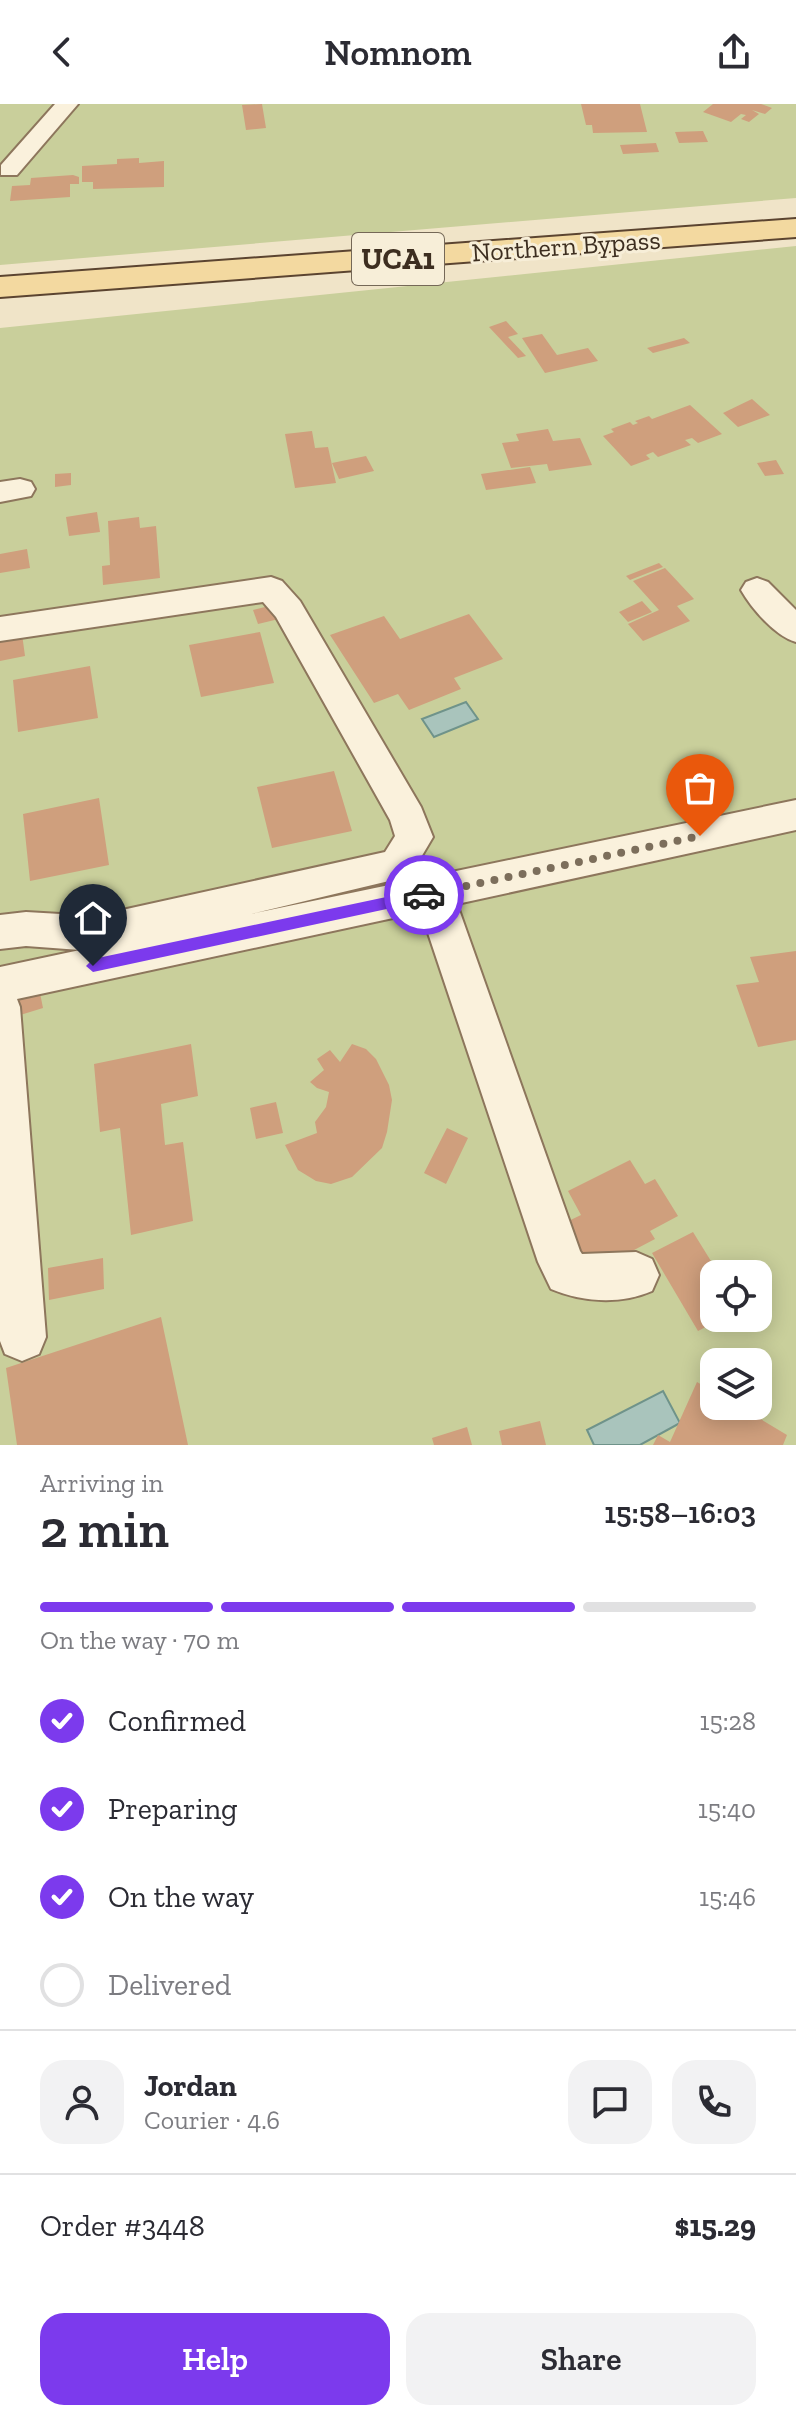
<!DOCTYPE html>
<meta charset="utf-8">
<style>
:root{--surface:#fff;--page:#f2f2f3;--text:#2b2b33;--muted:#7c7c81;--line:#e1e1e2;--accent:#7c3aed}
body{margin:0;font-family:"Zilla Slab",serif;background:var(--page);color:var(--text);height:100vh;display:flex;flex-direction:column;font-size:30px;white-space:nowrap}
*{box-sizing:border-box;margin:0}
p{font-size:26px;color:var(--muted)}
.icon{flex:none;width:44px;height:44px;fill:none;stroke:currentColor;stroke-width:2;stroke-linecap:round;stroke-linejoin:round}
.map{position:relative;height:1341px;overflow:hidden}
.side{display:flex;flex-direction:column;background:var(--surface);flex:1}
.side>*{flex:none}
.tools{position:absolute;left:700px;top:1156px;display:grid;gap:16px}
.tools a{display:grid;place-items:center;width:72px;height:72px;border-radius:16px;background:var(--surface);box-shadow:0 4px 20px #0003;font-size:40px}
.pin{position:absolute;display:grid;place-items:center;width:68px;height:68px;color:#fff;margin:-82px -34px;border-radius:50% 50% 50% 0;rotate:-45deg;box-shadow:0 0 8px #0007}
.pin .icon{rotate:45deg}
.courier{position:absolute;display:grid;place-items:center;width:80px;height:80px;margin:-40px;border:6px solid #7c3aed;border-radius:50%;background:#fff;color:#222;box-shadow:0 2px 10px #0007}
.summary em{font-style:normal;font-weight:600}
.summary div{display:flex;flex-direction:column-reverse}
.summary{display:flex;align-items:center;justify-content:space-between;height:136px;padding:0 40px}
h1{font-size:52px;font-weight:600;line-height:60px}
.bar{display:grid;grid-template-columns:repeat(4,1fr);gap:12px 8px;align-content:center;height:96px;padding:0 40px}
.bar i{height:10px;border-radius:6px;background:var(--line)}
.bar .active{background:var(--accent)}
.bar p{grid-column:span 4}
.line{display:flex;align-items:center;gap:20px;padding:0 40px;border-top:2px solid var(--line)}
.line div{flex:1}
.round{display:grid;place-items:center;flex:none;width:84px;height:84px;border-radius:24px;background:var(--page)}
ol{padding:0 40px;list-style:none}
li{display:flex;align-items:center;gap:24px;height:88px}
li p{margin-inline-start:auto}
li .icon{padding:8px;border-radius:50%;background:var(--accent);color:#fff;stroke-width:4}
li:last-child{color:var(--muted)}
li i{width:44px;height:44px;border:4px solid var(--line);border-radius:50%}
.cta{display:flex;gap:16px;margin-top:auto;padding:16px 40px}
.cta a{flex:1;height:92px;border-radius:24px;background:var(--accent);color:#fff;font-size:32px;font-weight:600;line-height:92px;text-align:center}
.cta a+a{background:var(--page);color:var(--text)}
header{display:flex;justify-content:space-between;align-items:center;height:104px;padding:0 40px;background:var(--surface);font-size:36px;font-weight:600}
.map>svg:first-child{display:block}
.green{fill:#c9cf9b;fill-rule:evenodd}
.water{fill:#a9c4bc;stroke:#6f938a;stroke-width:2}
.building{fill:#cf9f7d}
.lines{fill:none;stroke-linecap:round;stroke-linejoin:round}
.minor-casing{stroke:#8d765c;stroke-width:4}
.major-casing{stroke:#5b4430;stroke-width:4}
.minor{fill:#faf1dc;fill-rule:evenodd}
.major{fill:#f3d9a0;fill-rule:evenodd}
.route{fill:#7c3aed}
.done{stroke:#7c6e5b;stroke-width:8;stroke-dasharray:0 14.4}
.labels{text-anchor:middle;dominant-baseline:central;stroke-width:6;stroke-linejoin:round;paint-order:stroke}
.far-street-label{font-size:26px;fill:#3d2e20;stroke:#f7eed8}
.shield{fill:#f7eed8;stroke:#756857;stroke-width:2}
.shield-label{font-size:30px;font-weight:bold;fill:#3d2e20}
</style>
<header><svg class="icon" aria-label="back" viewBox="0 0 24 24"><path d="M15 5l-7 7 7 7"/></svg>Nomnom<svg class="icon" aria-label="share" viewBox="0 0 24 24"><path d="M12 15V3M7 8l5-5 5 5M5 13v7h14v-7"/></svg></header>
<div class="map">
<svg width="796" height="1341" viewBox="0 0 796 1341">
<rect width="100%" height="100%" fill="#f0e4c8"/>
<!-- green -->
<path class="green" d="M0 0H796V94L0 161Z
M796 142V1341H0V224ZM714 1170H758V1214H714ZM714 1258H758V1302H714Z"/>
<!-- water -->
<path class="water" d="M466 598 478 615 434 633 422 615Z
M663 1287 680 1319 640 1341H594L587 1326Z"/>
<!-- building -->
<path class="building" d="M262 0 266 24 246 26 242 1Z
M581 0H640L647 28 593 29 592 21H586Z
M713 0H761L772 4 765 10 752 6 759 10 749 18 741 15 746 11 741 10 731 18 703 8Z
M703 27 708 38 679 39 675 28Z
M656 39 659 48 623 50 620 41Z
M139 54V59L164 57V83L93 85V78H82V62L117 60V55Z
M73 71 79 73V80H70V93L10 97 12 82 30 81 31 74Z
M506 217 518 230 508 233 526 252 518 254 489 223Z
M542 230 557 251 588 244 598 257 545 269 522 234Z
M684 234 690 239 653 249 647 244Z
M752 295 770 311 738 323 723 309Z
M690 301 722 330 698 339 692 334 685 336 691 341 658 353 653 348 646 351 650 355 631 362 603 332 614 328 611 325 630 318 633 321 638 319 635 317 649 312 652 315Z
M548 325 553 337 580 334 592 361 549 367 547 360 511 364 502 339 519 337 516 330Z
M312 327 315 344 328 343 336 379 295 384 285 330Z
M366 352 374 367 339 375 332 359Z
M776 356 784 370 765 372 757 359Z
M530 363 536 379 486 386 481 370Z
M71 369V381L55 383V370Z
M97 408 100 428 69 432 66 413Z
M139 413 140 424 156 422 160 474 103 481 102 462 110 461 108 417Z
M27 445 30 464 0 469V450Z
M659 459 663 463 630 476 626 472Z
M665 464 694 495 677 502 690 517 643 537 628 520 659 506 633 477Z
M642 497 652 508 628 518 619 508Z
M277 500 283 514 258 520 253 506Z
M469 510 503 555 454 574 461 585 409 606 398 590 374 599 330 531 384 512 400 535Z
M260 528 274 579 201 593 189 541Z
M22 530 25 552 0 557V534Z
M90 562 98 614 18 628 13 576Z
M334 667 352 727 272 744 257 683Z
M99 694 109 761 30 777 23 710Z
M796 847V936L758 943 736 881 759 878 750 853Z
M40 889 43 904 17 912 14 896Z
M191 940 198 992 161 1000 165 1041 183 1038 193 1117 131 1131 120 1024 100 1028 94 960Z
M352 940 366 945 376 955 389 981 392 996 387 1028 382 1044 352 1073 331 1080 316 1077 298 1066 285 1041 317 1029 315 1018 326 1003 329 988 317 984 310 978 324 966 317 955 330 946 340 958Z
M276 998 283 1029 256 1035 250 1004Z
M447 1024 468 1034 446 1080 424 1069Z
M630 1056 645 1080 655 1075 678 1112 650 1127 655 1135 615 1156 610 1147 581 1163 558 1122 581 1111 568 1087Z
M693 1128 719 1170H714V1214H723L698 1227 652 1149Z
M103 1154 104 1185 49 1196 48 1164Z
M161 1213 188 1341H17L6 1264Z
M697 1278 714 1288V1302H739L787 1331 783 1341H653L658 1331 670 1338Z
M540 1317 546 1341H502L499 1327Z
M467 1323 472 1341H434L432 1334Z"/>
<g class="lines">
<!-- minor casing -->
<g class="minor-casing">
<path id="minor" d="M55 0H78L17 71H1V61Z
M20 375 31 378 35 385 31 392 0 398V378Z
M271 473 282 477 300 497 421 703 433 733 410 772 251 810 796 696V726L457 800 580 1147 582 1150 636 1148 652 1155 659 1171 652 1187C620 1201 582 1198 551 1185L538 1158 421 808 17 895 20 903 46 1233 39 1250 22 1257 5 1250 0 1237V863L80 846 26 842 0 845V811L26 808 95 812 385 748 395 732 390 716 276 513 263 498 0 537V513Z
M757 474 768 478 796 506V538C775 532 752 505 741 486L746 478Z"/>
</g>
<!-- major casing -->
<g class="major-casing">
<path id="major" d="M796 115V133L0 193V173Z"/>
</g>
<!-- minor -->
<use href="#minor" class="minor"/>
<!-- major -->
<use href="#major" class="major"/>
</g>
<!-- route -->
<path class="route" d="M424 785 431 791 424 797 93 868 86 862 93 855Z"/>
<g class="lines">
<!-- done -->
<path class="done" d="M424 791 700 732"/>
</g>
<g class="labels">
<!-- far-street labels -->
<g class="far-street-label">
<text transform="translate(566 142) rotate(-4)">Northern Bypass</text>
</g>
<!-- shield labels -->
<rect class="shield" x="352" y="129" width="92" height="52" rx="6"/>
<g class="shield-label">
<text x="398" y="155">UCA1</text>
</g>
</g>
</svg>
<div class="tools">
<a><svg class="icon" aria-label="locate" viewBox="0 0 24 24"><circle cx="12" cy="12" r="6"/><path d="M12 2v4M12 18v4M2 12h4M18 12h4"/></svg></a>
<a><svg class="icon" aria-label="layers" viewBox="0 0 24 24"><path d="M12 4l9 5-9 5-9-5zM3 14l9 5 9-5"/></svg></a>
</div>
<div class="pin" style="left:700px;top:732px;background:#ea580c"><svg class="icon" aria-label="bag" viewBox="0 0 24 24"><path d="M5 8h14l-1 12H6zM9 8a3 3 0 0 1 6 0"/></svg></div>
<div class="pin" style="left:93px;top:862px;background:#1f2937"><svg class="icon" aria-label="home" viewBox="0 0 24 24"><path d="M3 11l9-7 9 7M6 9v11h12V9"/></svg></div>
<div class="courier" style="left:424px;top:791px"><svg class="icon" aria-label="car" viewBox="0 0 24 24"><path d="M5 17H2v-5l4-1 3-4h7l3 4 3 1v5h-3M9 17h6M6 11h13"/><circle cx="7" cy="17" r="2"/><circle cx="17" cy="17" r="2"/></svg></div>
</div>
<section class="side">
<div class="summary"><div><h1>2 min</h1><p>Arriving in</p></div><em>15:58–16:03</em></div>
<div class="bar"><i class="active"></i><i class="active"></i><i class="active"></i><i></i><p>On the way · 70 m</p></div>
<ol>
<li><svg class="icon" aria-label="check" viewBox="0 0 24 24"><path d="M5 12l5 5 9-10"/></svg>Confirmed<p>15:28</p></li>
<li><svg class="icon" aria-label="check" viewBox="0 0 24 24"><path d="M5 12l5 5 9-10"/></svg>Preparing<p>15:40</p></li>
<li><svg class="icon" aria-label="check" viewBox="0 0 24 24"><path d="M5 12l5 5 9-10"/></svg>On the way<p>15:46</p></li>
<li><i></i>Delivered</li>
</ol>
<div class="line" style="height:144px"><a class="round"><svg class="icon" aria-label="person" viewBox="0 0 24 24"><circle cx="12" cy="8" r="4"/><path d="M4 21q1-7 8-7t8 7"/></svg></a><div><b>Jordan</b><p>Courier · 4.6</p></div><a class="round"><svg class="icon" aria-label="chat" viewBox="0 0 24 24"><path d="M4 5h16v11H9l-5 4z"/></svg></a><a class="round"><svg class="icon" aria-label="phone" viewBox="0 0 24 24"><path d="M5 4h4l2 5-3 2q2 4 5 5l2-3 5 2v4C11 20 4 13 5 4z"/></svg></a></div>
<div class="line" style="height:104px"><div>Order #3448</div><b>$15.29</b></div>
<div class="cta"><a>Help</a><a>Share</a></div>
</section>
